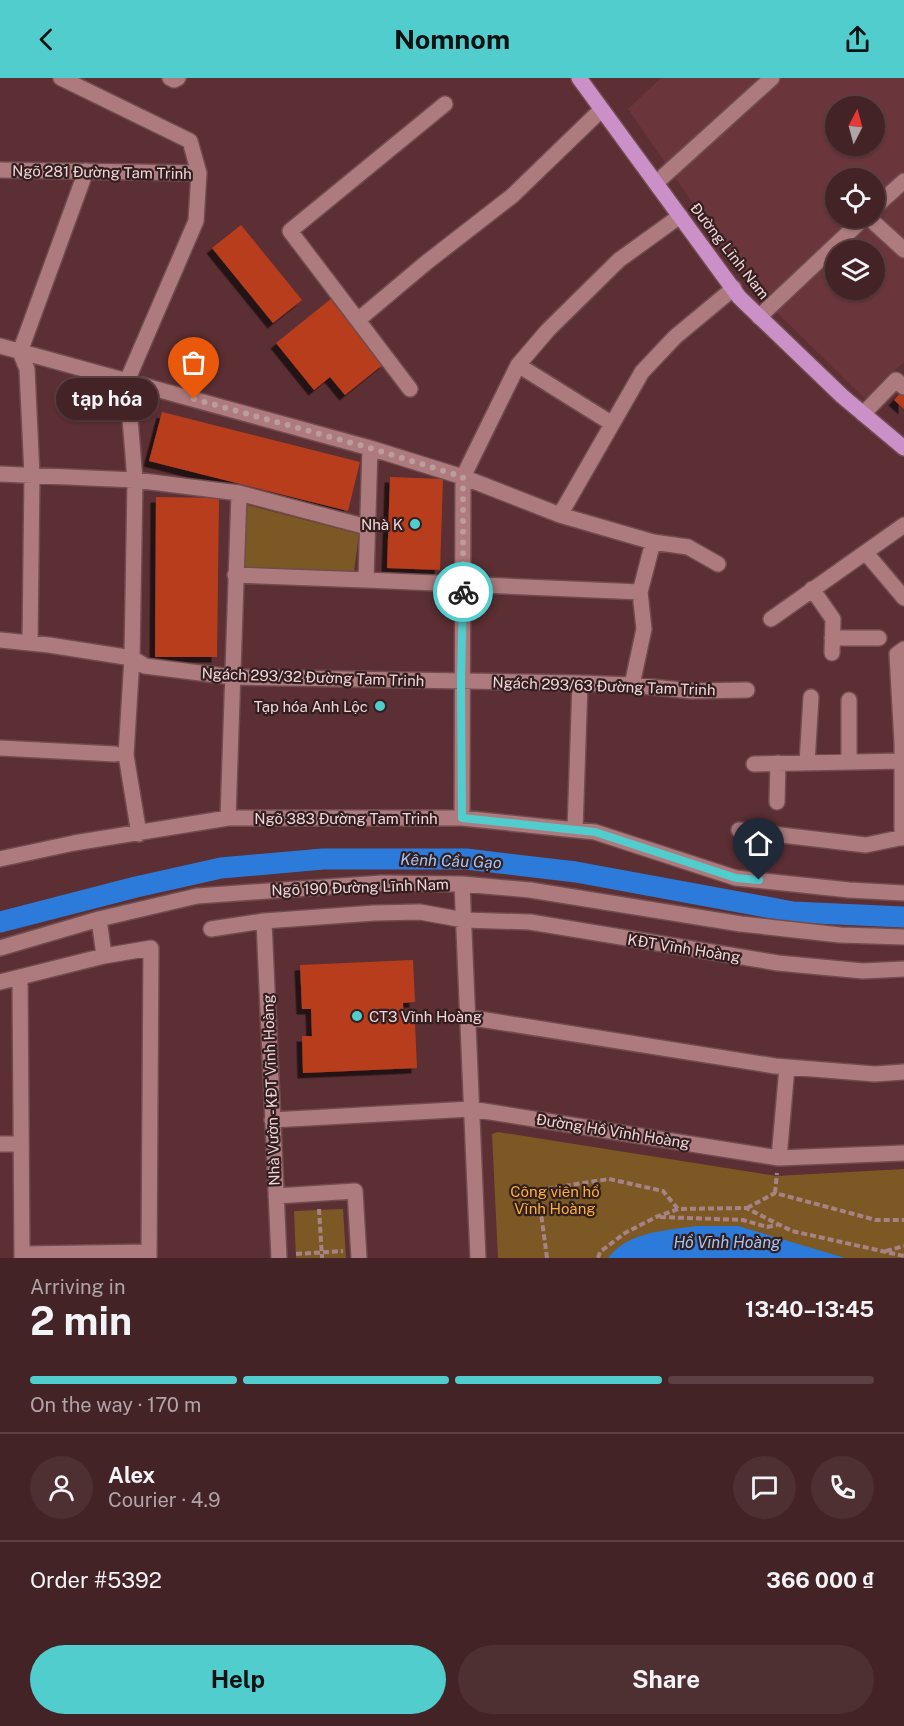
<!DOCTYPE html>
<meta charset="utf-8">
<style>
:root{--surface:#442326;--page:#4e2f32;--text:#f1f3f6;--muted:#afa4a7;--line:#5c4043;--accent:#52cdcd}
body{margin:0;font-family:"Public Sans",sans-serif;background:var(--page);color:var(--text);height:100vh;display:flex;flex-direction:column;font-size:22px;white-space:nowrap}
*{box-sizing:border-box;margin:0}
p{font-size:20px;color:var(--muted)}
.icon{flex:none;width:33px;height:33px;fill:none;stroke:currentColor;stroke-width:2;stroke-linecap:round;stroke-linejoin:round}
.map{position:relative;height:1180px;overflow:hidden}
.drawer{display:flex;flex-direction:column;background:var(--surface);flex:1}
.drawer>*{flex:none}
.needle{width:39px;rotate:6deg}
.buttons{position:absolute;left:825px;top:18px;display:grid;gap:12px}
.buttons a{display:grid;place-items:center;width:60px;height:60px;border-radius:50%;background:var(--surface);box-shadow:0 2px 4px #0004,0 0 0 2px var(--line);font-size:30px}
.pin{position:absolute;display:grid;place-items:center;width:51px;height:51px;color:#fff;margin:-62px -26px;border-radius:50% 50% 50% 0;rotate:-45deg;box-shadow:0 0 6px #0007}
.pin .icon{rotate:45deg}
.courier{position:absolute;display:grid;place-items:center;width:60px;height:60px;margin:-30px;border:4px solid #52cdcd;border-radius:50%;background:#fff;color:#222;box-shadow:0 2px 8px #0007}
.bubble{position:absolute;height:42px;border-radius:21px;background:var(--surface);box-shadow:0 2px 4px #0004,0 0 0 2px var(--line);font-size:20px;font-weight:700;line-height:42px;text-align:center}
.headline em{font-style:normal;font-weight:700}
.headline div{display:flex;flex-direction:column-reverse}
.headline{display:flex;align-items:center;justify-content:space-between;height:102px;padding:0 30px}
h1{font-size:39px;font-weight:700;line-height:45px}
.bar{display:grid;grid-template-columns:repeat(4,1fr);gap:9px 6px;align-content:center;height:72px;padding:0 30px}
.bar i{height:8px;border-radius:4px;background:var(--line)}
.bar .active{background:var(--accent)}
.bar p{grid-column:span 4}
.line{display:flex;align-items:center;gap:15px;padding:0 30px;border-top:2px solid var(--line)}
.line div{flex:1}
.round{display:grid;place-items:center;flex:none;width:63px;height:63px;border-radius:32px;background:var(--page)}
.button{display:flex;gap:12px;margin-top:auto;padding:12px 30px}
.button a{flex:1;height:69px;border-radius:36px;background:var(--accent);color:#111;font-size:24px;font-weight:700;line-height:69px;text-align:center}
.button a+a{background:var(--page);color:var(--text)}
header{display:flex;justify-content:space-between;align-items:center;height:78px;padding:0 30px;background:var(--accent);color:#111;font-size:27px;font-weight:700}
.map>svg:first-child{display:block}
.built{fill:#6a363b;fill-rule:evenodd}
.green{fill:#7c5924}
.water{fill:#2c7bda}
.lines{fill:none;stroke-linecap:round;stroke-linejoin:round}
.canal{stroke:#2c7bda;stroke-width:21}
.building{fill:#b83e1d;filter:url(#shadow)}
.minor-casing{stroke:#704c4f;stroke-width:18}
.major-casing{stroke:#704c4f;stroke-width:18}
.path{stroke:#a78386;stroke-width:4;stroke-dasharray:6 3;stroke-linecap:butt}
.minor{stroke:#ad7a7d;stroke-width:15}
.major{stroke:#ca90c7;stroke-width:15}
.done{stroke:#bd9c9e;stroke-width:6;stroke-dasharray:0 10.8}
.route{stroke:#52cdcd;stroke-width:8}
.poi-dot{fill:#52cdcd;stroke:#331e20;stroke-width:2}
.labels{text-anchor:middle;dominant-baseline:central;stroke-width:4.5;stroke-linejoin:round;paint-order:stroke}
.street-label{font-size:15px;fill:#f2d6d7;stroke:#331e20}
.poi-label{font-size:15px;fill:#f2d6d7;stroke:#331e20;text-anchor:end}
.park-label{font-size:15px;fill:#fab134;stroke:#331e20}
.water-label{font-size:16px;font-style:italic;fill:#a1c5f4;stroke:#331e20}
</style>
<header><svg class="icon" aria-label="back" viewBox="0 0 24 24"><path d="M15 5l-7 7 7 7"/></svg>Nomnom<svg class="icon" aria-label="share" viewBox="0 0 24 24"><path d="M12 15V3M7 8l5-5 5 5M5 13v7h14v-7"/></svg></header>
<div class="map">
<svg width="904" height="1180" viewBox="0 0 904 1180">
<defs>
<filter id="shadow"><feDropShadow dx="-5.5" dy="5.5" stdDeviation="0" flood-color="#0009"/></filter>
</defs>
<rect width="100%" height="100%" fill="#5b2f33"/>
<!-- built -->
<path class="built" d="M661 0H904V284L865 321 749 207 628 31ZM836 28H874V68H836ZM836 100H874V140H836ZM836 172H874V212H836Z"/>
<!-- green -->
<path class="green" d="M247 427 359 456 354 494 244 491Z
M498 1054 776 1098 904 1091V1180H498L492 1056Z
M343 1131 346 1180H296L294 1133Z"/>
<!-- water -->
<path class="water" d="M696 1148H738L845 1180H608C629 1153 665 1153 696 1148Z"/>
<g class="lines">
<!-- canal -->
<path class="canal" d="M0 844 136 809 221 790 323 781H466L576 794 793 834 904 839"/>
</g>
<!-- building -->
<path class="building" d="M241 147 302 222 273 245 212 170Z
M332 220 385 285 345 317 330 299 314 312 276 265Z
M904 311V331L894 322Z
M162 334 360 384 348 433 149 383Z
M390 399 443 401 440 492 387 490Z
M156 419 219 420 217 579H155Z
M413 882 415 924 403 925 404 945H415L417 990 303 995 302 958H312L311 931H302L300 887Z"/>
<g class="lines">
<!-- minor casing -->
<g class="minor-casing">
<path id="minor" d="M61 0 190 63 199 95 196 143 127 303 135 402 132 580 126 677 139 756
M170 0 174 2 178 0
M0 92 199 95
M656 105 772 0
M874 130 904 103
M869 140 904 172
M759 239 864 140
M358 242 427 184 512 118 601 32
M0 268 370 370 463 399 560 437 653 464 640 514 644 551 632 607
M518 287 611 345
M410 311 290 153 445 26
M863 336 896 302 904 309
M370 370 366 502 640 514
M0 396 135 402 239 415 367 449
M560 437 642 294 675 259 734 210
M653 464 688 469 718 486
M866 475 904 520
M235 497 366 502
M812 511 833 541 832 575
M771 541 904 447
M832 560H879
M0 562 49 567 132 580 145 588 232 599 580 605 632 607 692 613 747 612
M30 565 32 397 27 291 20 274 86 93
M849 622V684
M0 670 115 676
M807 685 811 619
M754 686 904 683
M777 724 778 685
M228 740 239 415
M462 740 463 399 518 287 548 252 619 182 680 138
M575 752 580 605
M739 752 866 767 904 759
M902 760V665L897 576 904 571
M0 781 74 765 228 740H462L595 754 736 800 849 812 904 815
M462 806 478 1180
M99 841 104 878
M264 843 279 1180
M211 851 264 843 374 835 420 834 464 842 530 844 778 885 863 893 904 891
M0 870 99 841 197 818 382 805 462 806 530 812 741 846 840 857 904 859
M20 899 22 1180
M0 904 104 878 151 870 149 1180
M467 939 775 988 875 996 904 994
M272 1042 471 1031 779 1080 904 1075
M0 1066H20
M779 1080 787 989
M276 1118 355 1113 359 1180
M22 1176 149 1174"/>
</g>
<!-- major casing -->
<g class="major-casing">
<path id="major" d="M579 0 739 219 842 318 904 370"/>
</g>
<!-- path -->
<path class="path" d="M775 1115 777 1095
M747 1130 775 1115 876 1142H904
M319 1131 322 1180
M660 1139 743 1142 767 1149 777 1147
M886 1173 904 1168
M296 1176 343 1173
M547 1180 539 1120 551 1110 609 1101 663 1113 678 1131
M598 1180 600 1174 625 1155 656 1139 678 1131 746 1130 792 1153 904 1178"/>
<!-- minor -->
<use href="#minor" class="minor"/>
<!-- major -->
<use href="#major" class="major"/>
</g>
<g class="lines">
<!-- done -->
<path class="done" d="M194 321 370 370 463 399V514"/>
<!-- route -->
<path class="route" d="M463 514 461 604 462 740 595 754 736 800 759 802"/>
</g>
<!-- markers -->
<g class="poi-dot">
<circle cx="415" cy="446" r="6"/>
<circle cx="380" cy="628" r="6"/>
<circle cx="357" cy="938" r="6"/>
</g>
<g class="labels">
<!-- street labels -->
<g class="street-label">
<text transform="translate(102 94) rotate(1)">Ngõ 281 Đường Tam Trinh</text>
<text transform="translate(730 173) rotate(52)">Đường Lĩnh Nam</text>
<text transform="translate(313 599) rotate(2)">Ngách 293/32 Đường Tam Trinh</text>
<text transform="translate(604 608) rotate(2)">Ngách 293/63 Đường Tam Trinh</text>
<text x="346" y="740">Ngõ 383 Đường Tam Trinh</text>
<text transform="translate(360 809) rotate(-2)">Ngõ 190 Đường Lĩnh Nam</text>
<text transform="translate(684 870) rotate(9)">KĐT Vĩnh Hoàng</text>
<text transform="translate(271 1012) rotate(-92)">Nhà Vườn - KĐT Vĩnh Hoàng</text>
<text transform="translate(613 1053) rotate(9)">Đường Hồ Vĩnh Hoàng</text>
</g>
<!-- poi labels -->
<g class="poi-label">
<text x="403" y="446">Nhà K</text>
<text x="368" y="628">Tạp hóa Anh Lộc</text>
<text x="369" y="938" text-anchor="start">CT3 Vĩnh Hoàng</text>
</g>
<!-- park labels -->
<g class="park-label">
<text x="555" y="1113">Công viên hồ<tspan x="555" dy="17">Vĩnh Hoàng</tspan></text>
</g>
<!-- water labels -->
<g class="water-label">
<text transform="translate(451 783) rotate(2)">Kênh Cầu Gạo</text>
<text x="727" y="1164">Hồ Vĩnh Hoàng</text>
</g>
</g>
</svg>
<div class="buttons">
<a><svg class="needle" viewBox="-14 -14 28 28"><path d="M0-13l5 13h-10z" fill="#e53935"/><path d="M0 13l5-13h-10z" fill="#afa4a7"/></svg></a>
<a><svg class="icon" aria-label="locate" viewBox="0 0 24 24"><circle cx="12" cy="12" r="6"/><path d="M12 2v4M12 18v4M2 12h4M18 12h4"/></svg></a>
<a><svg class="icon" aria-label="layers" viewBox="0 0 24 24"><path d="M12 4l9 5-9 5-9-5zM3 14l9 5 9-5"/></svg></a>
</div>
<div class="pin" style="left:194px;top:321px;background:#ea580c"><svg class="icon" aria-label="bag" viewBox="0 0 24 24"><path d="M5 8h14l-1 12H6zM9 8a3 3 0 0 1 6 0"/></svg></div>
<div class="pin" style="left:759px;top:802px;background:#1f2937"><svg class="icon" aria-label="home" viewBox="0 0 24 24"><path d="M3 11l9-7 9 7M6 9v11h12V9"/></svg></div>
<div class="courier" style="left:463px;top:514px"><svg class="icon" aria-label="bike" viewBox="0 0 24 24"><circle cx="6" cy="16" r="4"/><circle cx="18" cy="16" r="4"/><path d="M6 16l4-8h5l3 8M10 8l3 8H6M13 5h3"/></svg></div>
<div class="bubble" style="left:56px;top:300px;width:102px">tạp hóa</div>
</div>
<section class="drawer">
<div class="headline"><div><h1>2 min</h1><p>Arriving in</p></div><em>13:40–13:45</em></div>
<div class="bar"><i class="active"></i><i class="active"></i><i class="active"></i><i></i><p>On the way · 170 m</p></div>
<div class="line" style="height:108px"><a class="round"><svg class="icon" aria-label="person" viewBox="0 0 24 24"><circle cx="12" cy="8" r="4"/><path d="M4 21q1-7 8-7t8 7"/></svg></a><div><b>Alex</b><p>Courier · 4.9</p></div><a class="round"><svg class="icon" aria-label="chat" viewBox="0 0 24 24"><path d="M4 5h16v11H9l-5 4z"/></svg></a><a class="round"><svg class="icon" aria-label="phone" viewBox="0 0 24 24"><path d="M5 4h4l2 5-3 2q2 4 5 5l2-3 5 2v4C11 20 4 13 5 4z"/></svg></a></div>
<div class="line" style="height:78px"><div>Order #5392</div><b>366 000 ₫</b></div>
<div class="button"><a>Help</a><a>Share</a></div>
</section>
